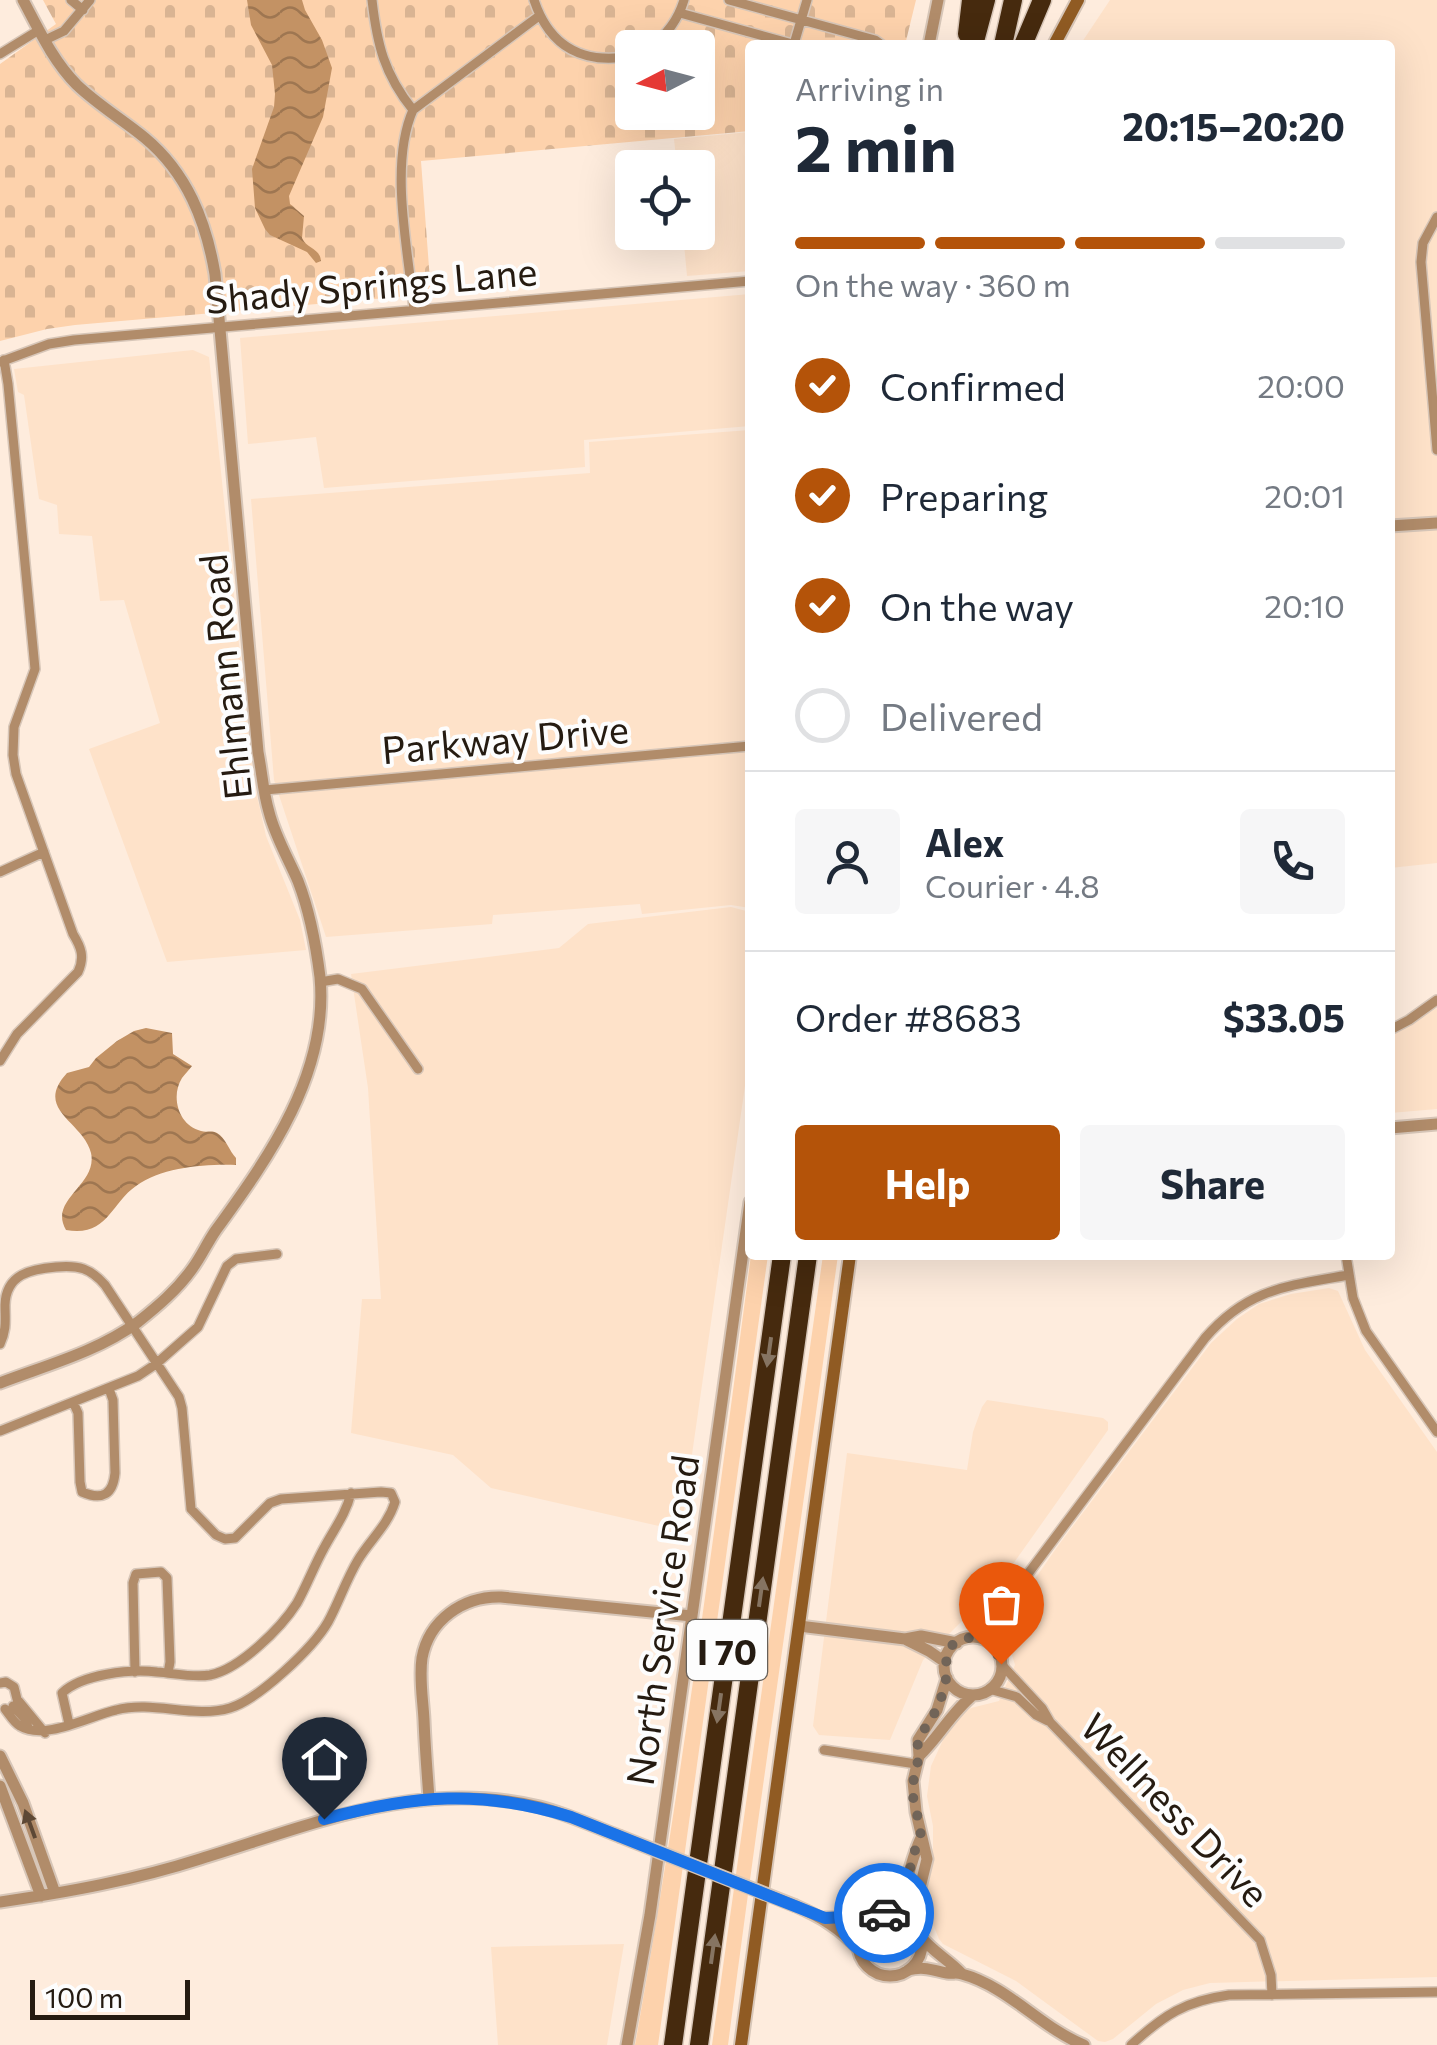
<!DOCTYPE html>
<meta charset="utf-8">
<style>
:root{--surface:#fff;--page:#f6f6f7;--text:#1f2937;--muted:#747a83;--line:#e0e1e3;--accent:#b45309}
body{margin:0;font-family:Commissioner,sans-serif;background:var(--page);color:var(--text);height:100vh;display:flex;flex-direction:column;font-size:38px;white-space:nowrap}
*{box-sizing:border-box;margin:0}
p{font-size:32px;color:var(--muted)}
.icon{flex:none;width:55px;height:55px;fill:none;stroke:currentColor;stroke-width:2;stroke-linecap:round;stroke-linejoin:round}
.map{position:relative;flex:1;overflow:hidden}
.panel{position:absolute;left:745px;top:40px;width:650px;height:1220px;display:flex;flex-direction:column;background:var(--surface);border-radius:10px;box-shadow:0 10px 40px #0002}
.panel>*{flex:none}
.needle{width:65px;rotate:264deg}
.buttons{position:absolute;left:615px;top:30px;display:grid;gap:20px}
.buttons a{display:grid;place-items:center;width:100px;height:100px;border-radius:10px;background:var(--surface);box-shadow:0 10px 40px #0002;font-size:50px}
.scale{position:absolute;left:30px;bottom:25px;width:160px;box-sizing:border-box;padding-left:10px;border:5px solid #251b11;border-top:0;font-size:28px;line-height:35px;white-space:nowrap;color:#251b11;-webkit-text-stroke:8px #fdfdfd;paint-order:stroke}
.pin{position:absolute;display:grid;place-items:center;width:85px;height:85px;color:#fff;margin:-102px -42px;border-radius:50% 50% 50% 0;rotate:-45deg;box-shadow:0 0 10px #0007}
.pin .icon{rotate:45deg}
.courier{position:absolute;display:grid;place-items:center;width:100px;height:100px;margin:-50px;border:8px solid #1a73e8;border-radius:50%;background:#fff;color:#222;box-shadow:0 2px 12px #0007}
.head em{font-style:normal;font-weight:700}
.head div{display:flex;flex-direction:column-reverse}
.head{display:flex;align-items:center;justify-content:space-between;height:170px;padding:0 50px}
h1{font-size:65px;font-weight:700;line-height:75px}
.bar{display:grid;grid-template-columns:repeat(4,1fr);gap:15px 10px;align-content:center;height:120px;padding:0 50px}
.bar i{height:12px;border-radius:8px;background:var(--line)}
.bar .selected{background:var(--accent)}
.bar p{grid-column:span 4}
.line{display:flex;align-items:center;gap:25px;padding:0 50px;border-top:2px solid var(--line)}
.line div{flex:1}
.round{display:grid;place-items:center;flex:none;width:105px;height:105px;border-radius:10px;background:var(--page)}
ol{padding:0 50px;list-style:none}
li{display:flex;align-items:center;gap:30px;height:110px}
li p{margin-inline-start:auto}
li .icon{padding:10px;border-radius:50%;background:var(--accent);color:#fff;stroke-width:4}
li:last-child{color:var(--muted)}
li i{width:55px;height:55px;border:5px solid var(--line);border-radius:50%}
.action{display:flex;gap:20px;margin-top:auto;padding:20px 50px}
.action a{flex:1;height:115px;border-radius:10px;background:var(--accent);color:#fff;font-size:40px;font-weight:700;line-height:115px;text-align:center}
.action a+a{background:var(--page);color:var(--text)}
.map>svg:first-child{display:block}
.built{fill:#fee2c9}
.grass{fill:#fdd2ac}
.cemetery{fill:url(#cemetery-stones);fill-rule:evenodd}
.water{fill:url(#water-waves)}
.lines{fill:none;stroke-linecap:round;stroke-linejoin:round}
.minor-casing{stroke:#d7c6b8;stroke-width:12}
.tertiary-casing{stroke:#d7c6b8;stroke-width:15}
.secondary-casing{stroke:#d7c6b8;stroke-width:16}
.motorway-casing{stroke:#d7c6b8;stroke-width:21}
.minor{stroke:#b18c6a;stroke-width:9}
.tertiary{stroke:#b18c6a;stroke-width:11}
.secondary{stroke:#905b23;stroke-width:12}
.motorway{stroke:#462a0e;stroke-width:18}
.tertiary-bridge-casing{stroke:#d7c6b8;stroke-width:15;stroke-linecap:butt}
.tertiary-bridge{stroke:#b18c6a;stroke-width:11}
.oneway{fill:#867462}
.oneway2{fill:#5d4835}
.done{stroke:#716458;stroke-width:10;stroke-dasharray:0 18}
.route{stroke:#1a73e8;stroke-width:12}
.labels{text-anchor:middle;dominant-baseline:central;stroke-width:8;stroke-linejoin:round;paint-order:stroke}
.shield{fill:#fdfdfd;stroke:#665f58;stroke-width:2.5}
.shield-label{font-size:35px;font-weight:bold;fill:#251b11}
.street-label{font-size:38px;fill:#251b11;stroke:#fdfdfd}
</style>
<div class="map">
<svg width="1437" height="2045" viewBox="0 0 1437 2045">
<defs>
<pattern id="cemetery-stones" width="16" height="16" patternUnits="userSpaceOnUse" patternTransform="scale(2.5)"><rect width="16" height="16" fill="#fdd2ac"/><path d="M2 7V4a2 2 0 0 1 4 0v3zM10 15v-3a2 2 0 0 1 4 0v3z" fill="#d9b493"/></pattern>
<pattern id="water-waves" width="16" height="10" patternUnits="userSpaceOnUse" patternTransform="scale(2.5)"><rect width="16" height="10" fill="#c39264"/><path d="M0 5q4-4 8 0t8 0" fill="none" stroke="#9e7651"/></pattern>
</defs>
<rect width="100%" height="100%" fill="#feecdd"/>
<!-- built -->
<path class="built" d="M1110 0H1437V863L1390 868V45H1080Z
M750 132V271L687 276 683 233 698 232V168L677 167 674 139Z
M750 294V426L584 440 585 467 324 488 316 437 248 444 240 338Z
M193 350 209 357 253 778 266 836 300 920 306 950 167 962 89 749 160 723 124 600 100 601 92 536 59 534 57 505 39 499 24 395 18 392 14 369Z
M750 430V908L731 905 642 914 640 904 493 915 492 924 326 937 274 780 251 499 590 473 589 442Z
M731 907 750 912V1051L681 1531 491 1488 453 1455 351 1433 362 1299H381L368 1088 351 974 559 948 588 924Z
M1437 1008V1109L1390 1113V1035Z
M1329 1288 1338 1291 1365 1350 1437 1452V1977L1210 1983 1183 1990 1156 2004 1113 2039 1105 2042 1098 2041 1016 1981 943 1944 939 1939 931 1919 929 1899 924 1895 933 1862V1826L927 1796 931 1766 943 1740 962 1715 971 1708 999 1701 1015 1665 1009 1645 1010 1626 1024 1595 1057 1547 1211 1343 1237 1319 1259 1304 1291 1294Z
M987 1400 1103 1418 1108 1422V1430L984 1605 972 1611 923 1660 890 1740 819 1735 813 1726 847 1453 967 1470 973 1432 982 1407Z
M624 1944 607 2045H498L491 1947Z"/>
<!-- grass -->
<path class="grass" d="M751 1255H768L658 2045H635C682 1783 716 1519 751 1255Z
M823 1255H838C802 1518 762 1781 728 2045H712Z"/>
<!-- cemetery -->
<path class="cemetery" d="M43 0H916L905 45H750V131L421 161 431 294 75 325 47 329 0 341V64L56 24ZM632 48H698V112H632Z"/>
<!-- water -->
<path class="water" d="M247 0H302L305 10 322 40 332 68 323 117 289 196 290 204 304 216 302 238C307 249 320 248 321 261L316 263 307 252 270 235 265 229 255 208 252 169 274 107 275 94 272 65 251 25Z
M146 1028 172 1033 173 1054 192 1066C189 1070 185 1074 182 1078 170 1097 179 1126 201 1131 207 1133 211 1130 217 1133 225 1137 230 1152 236 1158V1165C205 1164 162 1167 136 1186 110 1204 108 1237 66 1230 48 1199 98 1185 91 1153 83 1121 33 1110 67 1073L89 1067 96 1058 117 1041 134 1031Z"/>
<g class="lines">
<!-- minor casing -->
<g class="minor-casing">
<path id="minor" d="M71 0 83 10
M372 0C377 44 384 74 413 110
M534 0C550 48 584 65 632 56
M729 0 875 40 882 45
M680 13 796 45
M45 40 64 31 90 0
M794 44 807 0
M650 48C667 34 678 20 684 0
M0 54 39 30
M1437 217 1423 243 1421 262 1437 450
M414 309C408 250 389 164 413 110L539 16
M0 362 49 344 74 340 750 281
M265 790 750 746
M0 872 44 852
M320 982 338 979 362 989 418 1069
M1390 1030 1409 1020 1437 1000
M0 1061 17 1034 78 972C85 957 81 947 73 934L16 774 13 755 14 727 35 669 8 384 4 360
M1346 1255 1353 1298 1366 1331 1437 1432
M0 1344C7 1329 5 1320 5 1305 6 1274 31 1269 56 1267 79 1265 90 1268 105 1285L179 1397 182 1408 191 1509 216 1535 225 1539 235 1538 270 1503 281 1499 381 1492 391 1493 395 1502C388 1525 370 1540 358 1560 346 1580 339 1602 328 1622 313 1648 259 1699 230 1708 193 1719 154 1700 116 1710 89 1716 45 1741 20 1726 14 1723 9 1714 5 1709
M73 1402 78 1413 80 1482 82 1492C103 1501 113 1494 115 1473L113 1400 109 1389
M0 1431 138 1376 156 1364 198 1327 227 1266 236 1259 277 1254
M970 1638C984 1625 994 1609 1009 1599L1205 1338C1248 1288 1288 1286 1348 1275
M997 1651C998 1632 1006 1617 1009 1599
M1001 1664 1042 1708 1050 1722 1260 1940 1271 1975 1272 1995
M135 1672 133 1583 136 1574 161 1572 167 1578 170 1662 168 1673
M0 1683 6 1682 14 1687 17 1699 45 1733
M989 1689 1017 1697 1036 1715 1048 1721
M13 1706 24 1718 29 1729
M69 1724 62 1693C82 1674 130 1669 157 1672 174 1673 192 1678 210 1675 240 1669 281 1628 297 1603 307 1585 314 1566 324 1548 334 1529 346 1514 351 1493
M824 1750 916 1764
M1131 2045C1164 2015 1185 2001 1229 1995L1437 1992"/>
</g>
<!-- tertiary casing -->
<g class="tertiary-casing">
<path id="tertiary" d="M929 45 938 0
M1390 526 1437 523
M1390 1128 1437 1124
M0 1383C47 1365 97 1352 138 1322 158 1306 177 1290 192 1269 201 1257 207 1243 216 1230 269 1157 329 1073 320 977 316 945 310 912 298 881 288 858 275 836 269 812 263 792 262 772 258 752L215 274C206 221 187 173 145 138 123 120 98 105 77 85 53 61 39 30 23 0
M799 1626 905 1639 921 1636 957 1643
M944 1666a29 29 0 1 1 58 0a29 29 0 1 1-58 0Z
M905 1639 929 1651 945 1662
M0 1756 23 1803 55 1893
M919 1756C939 1737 951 1713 973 1695
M0 1786 41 1896
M429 1798C427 1772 425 1746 424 1720 423 1700 419 1678 422 1658 429 1620 463 1596 501 1597L692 1616
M0 1902C68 1892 135 1880 200 1859 314 1824 419 1778 540 1807 567 1814 593 1826 619 1836
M796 1906C821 1917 841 1929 859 1949
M858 1944a32 32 0 1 1 64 0a32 32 0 1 1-64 0Z
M887 1913C910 1889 908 1865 921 1838
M825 1918H871
M917 1927V1900L927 1859 916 1812 913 1781 919 1756 918 1740 937 1710 947 1678
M921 1937C933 1952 949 1960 961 1973
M908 1970C924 1966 932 1970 947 1973 954 1974 955 1972 962 1974 1009 1987 1041 2028 1084 2045
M627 2045 650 1915 750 1202"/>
</g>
<!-- secondary casing -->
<g class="secondary-casing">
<path id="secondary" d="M1054 45 1078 0
M741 2045 850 1255"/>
</g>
<!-- motorway casing -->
<g class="motorway-casing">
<path id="motorway" d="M967 34 971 0
M974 45 986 0
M1003 45 1013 0
M1023 45 1042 0
M673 2045 782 1255
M699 2045 808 1255"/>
</g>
<!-- minor -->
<use href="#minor" class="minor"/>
<!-- tertiary -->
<use href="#tertiary" class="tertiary"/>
<!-- secondary -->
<use href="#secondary" class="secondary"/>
<!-- motorway -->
<use href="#motorway" class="motorway"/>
<!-- tertiary-bridge casing -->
<g class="tertiary-bridge-casing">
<path id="tertiary-bridge" d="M619 1836 796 1906"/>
</g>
<!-- tertiary-bridge -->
<use href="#tertiary-bridge" class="tertiary-bridge"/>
</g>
<!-- one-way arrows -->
<defs><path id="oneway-solid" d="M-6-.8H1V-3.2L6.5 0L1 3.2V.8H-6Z" transform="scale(2.5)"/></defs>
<g class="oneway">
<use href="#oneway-solid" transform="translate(769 1352) rotate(98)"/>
<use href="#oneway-solid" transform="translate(761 1592) rotate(-82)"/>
<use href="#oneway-solid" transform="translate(719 1708) rotate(98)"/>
<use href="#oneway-solid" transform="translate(713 1949) rotate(-82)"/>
</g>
<use class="oneway2" href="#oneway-solid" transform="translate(30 1824) rotate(-110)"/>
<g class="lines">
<!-- done -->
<path class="done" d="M884 1913C905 1900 908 1876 914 1853 915 1849 919 1844 920 1839 923 1826 913 1808 913 1794 912 1781 916 1769 919 1757 919 1752 917 1746 918 1741 920 1735 926 1727 930 1721 937 1710 941 1699 945 1686 949 1668 938 1642 969 1638 986 1636 997 1648 1001 1664"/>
<!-- route -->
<path class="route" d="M324 1819C414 1795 481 1789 571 1817L825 1918C849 1916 860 1922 884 1913"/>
</g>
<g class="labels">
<!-- shield labels -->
<rect class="shield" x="687" y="1620" width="80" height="60" rx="8"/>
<g class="shield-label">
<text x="727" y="1650">I 70</text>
</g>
<!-- street labels -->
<g class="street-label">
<text transform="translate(371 284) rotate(-5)">Shady Springs Lane</text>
<text transform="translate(224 677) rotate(-96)">Ehlmann Road</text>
<text transform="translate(505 738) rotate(-5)">Parkway Drive</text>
<text transform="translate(661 1620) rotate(-82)">North Service Road</text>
<text transform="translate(1176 1809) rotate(46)">Wellness Drive</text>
</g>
</g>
</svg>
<div class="buttons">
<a><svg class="needle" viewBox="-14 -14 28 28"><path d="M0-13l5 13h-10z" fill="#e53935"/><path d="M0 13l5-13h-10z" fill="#747a83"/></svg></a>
<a><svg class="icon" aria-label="locate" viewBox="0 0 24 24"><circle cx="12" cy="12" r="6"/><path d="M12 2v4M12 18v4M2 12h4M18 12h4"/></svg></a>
</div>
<div class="scale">100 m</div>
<div class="pin" style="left:1001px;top:1664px;background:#ea580c"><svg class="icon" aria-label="bag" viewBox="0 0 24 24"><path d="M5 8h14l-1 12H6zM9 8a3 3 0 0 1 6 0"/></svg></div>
<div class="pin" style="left:324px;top:1819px;background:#1f2937"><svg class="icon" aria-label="home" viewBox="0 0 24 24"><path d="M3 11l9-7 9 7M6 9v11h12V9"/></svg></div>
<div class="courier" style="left:884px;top:1913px"><svg class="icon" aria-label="car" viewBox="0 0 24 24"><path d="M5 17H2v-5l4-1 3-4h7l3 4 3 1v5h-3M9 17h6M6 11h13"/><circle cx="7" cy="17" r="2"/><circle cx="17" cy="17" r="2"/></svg></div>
<section class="panel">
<div class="head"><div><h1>2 min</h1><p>Arriving in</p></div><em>20:15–20:20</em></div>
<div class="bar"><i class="selected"></i><i class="selected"></i><i class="selected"></i><i></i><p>On the way · 360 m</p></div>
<ol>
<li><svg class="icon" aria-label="check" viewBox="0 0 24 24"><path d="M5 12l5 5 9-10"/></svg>Confirmed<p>20:00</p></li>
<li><svg class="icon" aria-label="check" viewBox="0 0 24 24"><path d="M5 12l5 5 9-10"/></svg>Preparing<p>20:01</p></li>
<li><svg class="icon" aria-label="check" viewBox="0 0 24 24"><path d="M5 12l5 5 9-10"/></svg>On the way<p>20:10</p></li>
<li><i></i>Delivered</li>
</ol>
<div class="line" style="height:180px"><a class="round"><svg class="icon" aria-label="person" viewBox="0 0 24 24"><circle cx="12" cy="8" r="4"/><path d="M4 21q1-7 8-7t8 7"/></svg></a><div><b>Alex</b><p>Courier · 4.8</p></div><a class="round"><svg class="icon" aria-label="phone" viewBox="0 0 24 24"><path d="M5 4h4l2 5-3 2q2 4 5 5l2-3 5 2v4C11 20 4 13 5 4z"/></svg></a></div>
<div class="line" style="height:130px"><div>Order #8683</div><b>$33.05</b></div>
<div class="action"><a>Help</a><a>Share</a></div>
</section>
</div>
